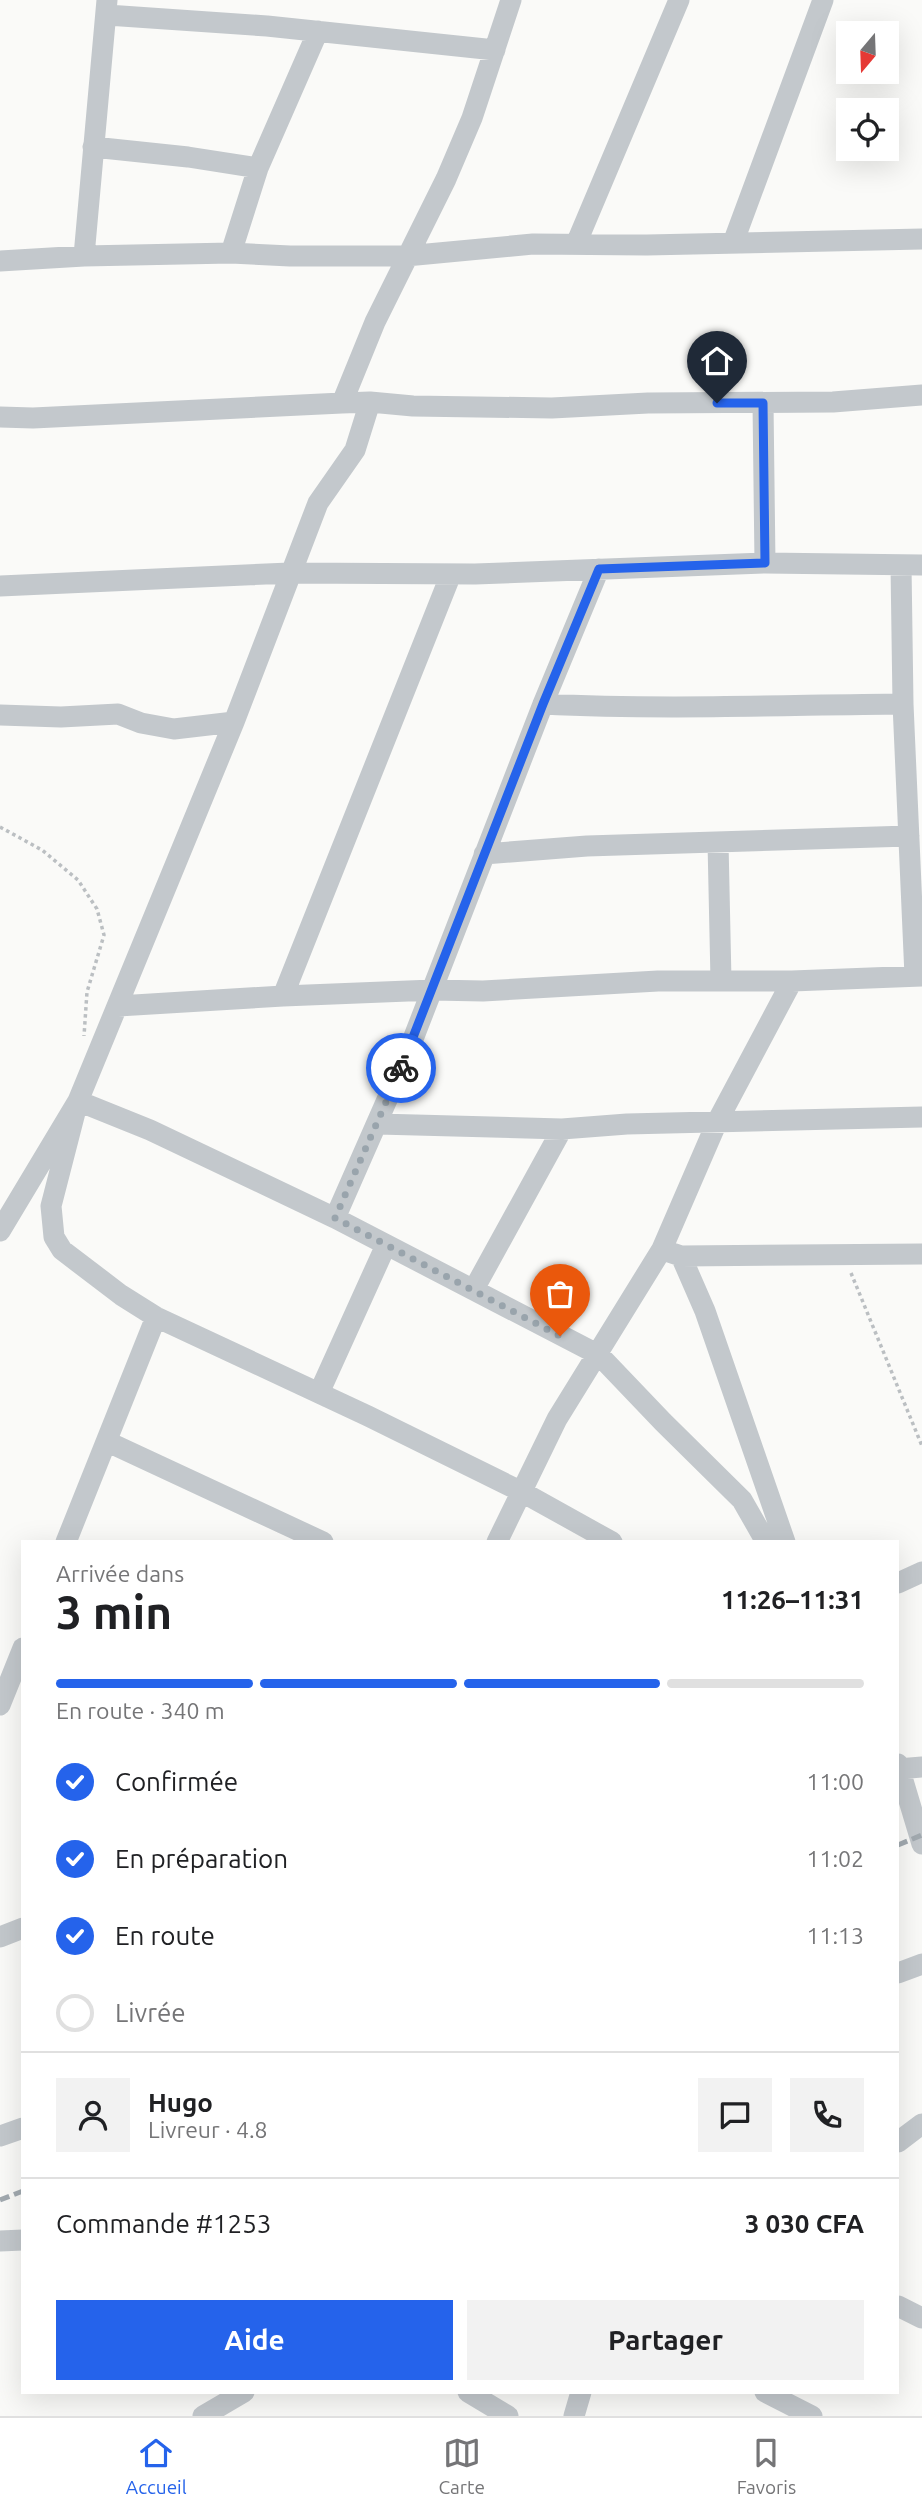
<!DOCTYPE html>
<html lang="fr">
<meta charset="utf-8">
<style>
:root{--surface:#fff;--page:#f2f2f2;--text:#202124;--muted:#757577;--line:#e0e0e0;--accent:#2563eb}
body{margin:0;font-family:Ubuntu,sans-serif;background:var(--page);color:var(--text);height:100vh;display:flex;flex-direction:column;font-size:26px;white-space:nowrap}
*{box-sizing:border-box;margin:0}
p{font-size:23px;color:var(--muted)}
.icon{flex:none;width:38px;height:38px;fill:none;stroke:currentColor;stroke-width:2;stroke-linecap:round;stroke-linejoin:round}
.map{position:relative;flex:1;overflow:hidden}
.panel{position:absolute;left:21px;top:1540px;width:878px;height:854px;display:flex;flex-direction:column;background:var(--surface);border-radius:0px;box-shadow:0 7px 28px #0002}
.panel>*{flex:none}
.needle{width:46px;rotate:199deg}
.tools{position:absolute;left:836px;top:21px;display:grid;gap:14px}
.tools a{display:grid;place-items:center;width:63px;height:63px;border-radius:0px;background:var(--surface);box-shadow:0 7px 28px #0002;font-size:35px}
.pin{position:absolute;display:grid;place-items:center;width:60px;height:60px;color:#fff;margin:-72px -30px;border-radius:50% 50% 50% 0;rotate:-45deg;box-shadow:0 0 7px #0007}
.pin .icon{rotate:45deg}
.courier{position:absolute;display:grid;place-items:center;width:70px;height:70px;margin:-35px;border:5px solid #2563eb;border-radius:50%;background:#fff;color:#222;box-shadow:0 2px 9px #0007}
.summary em{font-style:normal;font-weight:600}
.summary div{display:flex;flex-direction:column-reverse}
.summary{display:flex;align-items:center;justify-content:space-between;height:119px;padding:0 35px}
h1{font-size:46px;font-weight:600;line-height:52px}
.bar{display:grid;grid-template-columns:repeat(4,1fr);gap:10px 7px;align-content:center;height:84px;padding:0 35px}
.bar i{height:9px;border-radius:5px;background:var(--line)}
.bar .on{background:var(--accent)}
.bar p{grid-column:span 4}
.line{display:flex;align-items:center;gap:18px;padding:0 35px;border-top:2px solid var(--line)}
.line div{flex:1}
.round{display:grid;place-items:center;flex:none;width:74px;height:74px;border-radius:0px;background:var(--page)}
ol{padding:0 35px;list-style:none}
li{display:flex;align-items:center;gap:21px;height:77px}
li p{margin-inline-start:auto}
li .icon{padding:7px;border-radius:50%;background:var(--accent);color:#fff;stroke-width:4}
li:last-child{color:var(--muted)}
li i{width:38px;height:38px;border:4px solid var(--line);border-radius:50%}
.primary-button{display:flex;gap:14px;margin-top:auto;padding:14px 35px}
.primary-button a{flex:1;height:80px;border-radius:0px;background:var(--accent);color:#fff;font-size:28px;font-weight:600;line-height:80px;text-align:center}
.primary-button a+a{background:var(--page);color:var(--text)}
.dock{display:flex;justify-content:space-around;align-items:center;height:98px;border-top:2px solid var(--line);background:var(--surface);font-size:19px;color:var(--muted)}
.dock a{display:grid;justify-items:center;gap:4px}
.dock .on{color:var(--accent)}
.map>svg:first-child{display:block}
.lines{fill:none;stroke-linecap:round;stroke-linejoin:round}
.path{stroke:#bbbfc2;stroke-width:3.5;stroke-dasharray:3.5 3.5;stroke-linecap:butt}
.street{stroke:#c3c8cc;stroke-width:21}
.rail{stroke:#a2aab0;stroke-width:5;stroke-dasharray:10 5;stroke-linecap:butt}
.done{stroke:#99a4ac;stroke-width:7;stroke-dasharray:0 12.6}
.route{stroke:#2563eb;stroke-width:9}
</style>
<div class="map">
<svg width="922" height="2416" viewBox="0 0 922 2416">
<rect width="100%" height="100%" fill="#fafaf8"/>
<g class="lines">
<!-- path -->
<path class="path" d="M0 827 42 850 78 880 97 909 104 935 87 992 84 1036
M851 1273 922 1446"/>
<!-- street -->
<path class="street" d="M107 15 267 26 495 50
M93 147 188 157 258 168
M733 243 823 0
M576 244 679 0
M231 253 258 168 318 31
M84 256 107 0
M0 261 84 256 231 253 290 256H406L533 244 647 245 922 239
M370 402 355 450 318 503 234 722 78 1101 51 1206 54 1237 62 1250 121 1295 156 1317 368 1416 522 1492 612 1542
M342 403 375 322 446 179 472 118 511 0
M763 403 765 563
M0 417 33 418 342 403 370 402 413 406 552 408 648 403 833 402 922 395
M901 565 903 704 915 976
M0 586 290 573 475 574 765 563 922 565
M543 704C663 710 783 705 903 704
M0 715 61 717 118 714 141 723 174 729 234 722
M718 842 721 981
M484 854 587 846 909 836
M283 996 451 574
M118 1006 283 996 433 990 483 991 658 981H792L922 976
M378 1124 562 1129 627 1124 922 1117
M335 1218 408 1052 543 704 599 569
M0 1231 78 1101 150 1130 335 1218 599 1355 663 1422 742 1500 766 1542
M669 1252 681 1256 922 1254
M681 1256 705 1311 785 1542
M474 1289 562 1129
M319 1393 386 1245
M108 1442 323 1542
M66 1542 156 1317
M497 1542 557 1419 662 1249 717 1122 792 981
M898 1583 922 1572
M0 1705 23 1648
M898 1764 922 1844
M898 1769 922 1767
M0 1937 23 1928
M898 1973 922 1964
M0 2136 23 2128
M898 2142 922 2124
M0 2241 23 2240
M898 2306 922 2318
M468 2392 508 2416
M765 2392 812 2416
M203 2416 244 2392
M574 2416 581 2392"/>
<!-- rail -->
<path class="rail" d="M898 1845 922 1835
M0 2200 23 2191"/>
</g>
<g class="lines">
<!-- done -->
<path class="done" d="M401 1068 335 1218 560 1336"/>
<!-- route -->
<path class="route" d="M401 1068 543 704 599 569 765 563 763 403H717"/>
</g>
</svg>
<div class="tools">
<a><svg class="needle" viewBox="-14 -14 28 28"><path d="M0-13l5 13h-10z" fill="#e53935"/><path d="M0 13l5-13h-10z" fill="#757577"/></svg></a>
<a><svg class="icon" aria-label="locate" viewBox="0 0 24 24"><circle cx="12" cy="12" r="6"/><path d="M12 2v4M12 18v4M2 12h4M18 12h4"/></svg></a>
</div>
<div class="pin" style="left:560px;top:1336px;background:#ea580c"><svg class="icon" aria-label="bag" viewBox="0 0 24 24"><path d="M5 8h14l-1 12H6zM9 8a3 3 0 0 1 6 0"/></svg></div>
<div class="pin" style="left:717px;top:403px;background:#1f2937"><svg class="icon" aria-label="home" viewBox="0 0 24 24"><path d="M3 11l9-7 9 7M6 9v11h12V9"/></svg></div>
<div class="courier" style="left:401px;top:1068px"><svg class="icon" aria-label="bike" viewBox="0 0 24 24"><circle cx="6" cy="16" r="4"/><circle cx="18" cy="16" r="4"/><path d="M6 16l4-8h5l3 8M10 8l3 8H6M13 5h3"/></svg></div>
<section class="panel">
<div class="summary"><div><h1>3 min</h1><p>Arrivée dans</p></div><em>11:26–11:31</em></div>
<div class="bar"><i class="on"></i><i class="on"></i><i class="on"></i><i></i><p>En route · 340 m</p></div>
<ol>
<li><svg class="icon" aria-label="check" viewBox="0 0 24 24"><path d="M5 12l5 5 9-10"/></svg>Confirmée<p>11:00</p></li>
<li><svg class="icon" aria-label="check" viewBox="0 0 24 24"><path d="M5 12l5 5 9-10"/></svg>En préparation<p>11:02</p></li>
<li><svg class="icon" aria-label="check" viewBox="0 0 24 24"><path d="M5 12l5 5 9-10"/></svg>En route<p>11:13</p></li>
<li><i></i>Livrée</li>
</ol>
<div class="line" style="height:126px"><a class="round"><svg class="icon" aria-label="person" viewBox="0 0 24 24"><circle cx="12" cy="8" r="4"/><path d="M4 21q1-7 8-7t8 7"/></svg></a><div><b>Hugo</b><p>Livreur · 4.8</p></div><a class="round"><svg class="icon" aria-label="chat" viewBox="0 0 24 24"><path d="M4 5h16v11H9l-5 4z"/></svg></a><a class="round"><svg class="icon" aria-label="phone" viewBox="0 0 24 24"><path d="M5 4h4l2 5-3 2q2 4 5 5l2-3 5 2v4C11 20 4 13 5 4z"/></svg></a></div>
<div class="line" style="height:91px"><div>Commande #1253</div><b>3 030 CFA</b></div>
<div class="primary-button"><a>Aide</a><a>Partager</a></div>
</section>
</div>
<nav class="dock">
<a class="on"><svg class="icon" aria-label="home" viewBox="0 0 24 24"><path d="M3 11l9-7 9 7M6 9v11h12V9"/></svg>Accueil</a>
<a><svg class="icon" aria-label="map" viewBox="0 0 24 24"><path d="M3 6l6-2 6 2 6-2v14l-6 2-6-2-6 2zM9 4v14M15 6v14"/></svg>Carte</a>
<a><svg class="icon" aria-label="saved" viewBox="0 0 24 24"><path d="M7 4h10v16l-5-4-5 4z"/></svg>Favoris</a>
</nav>
